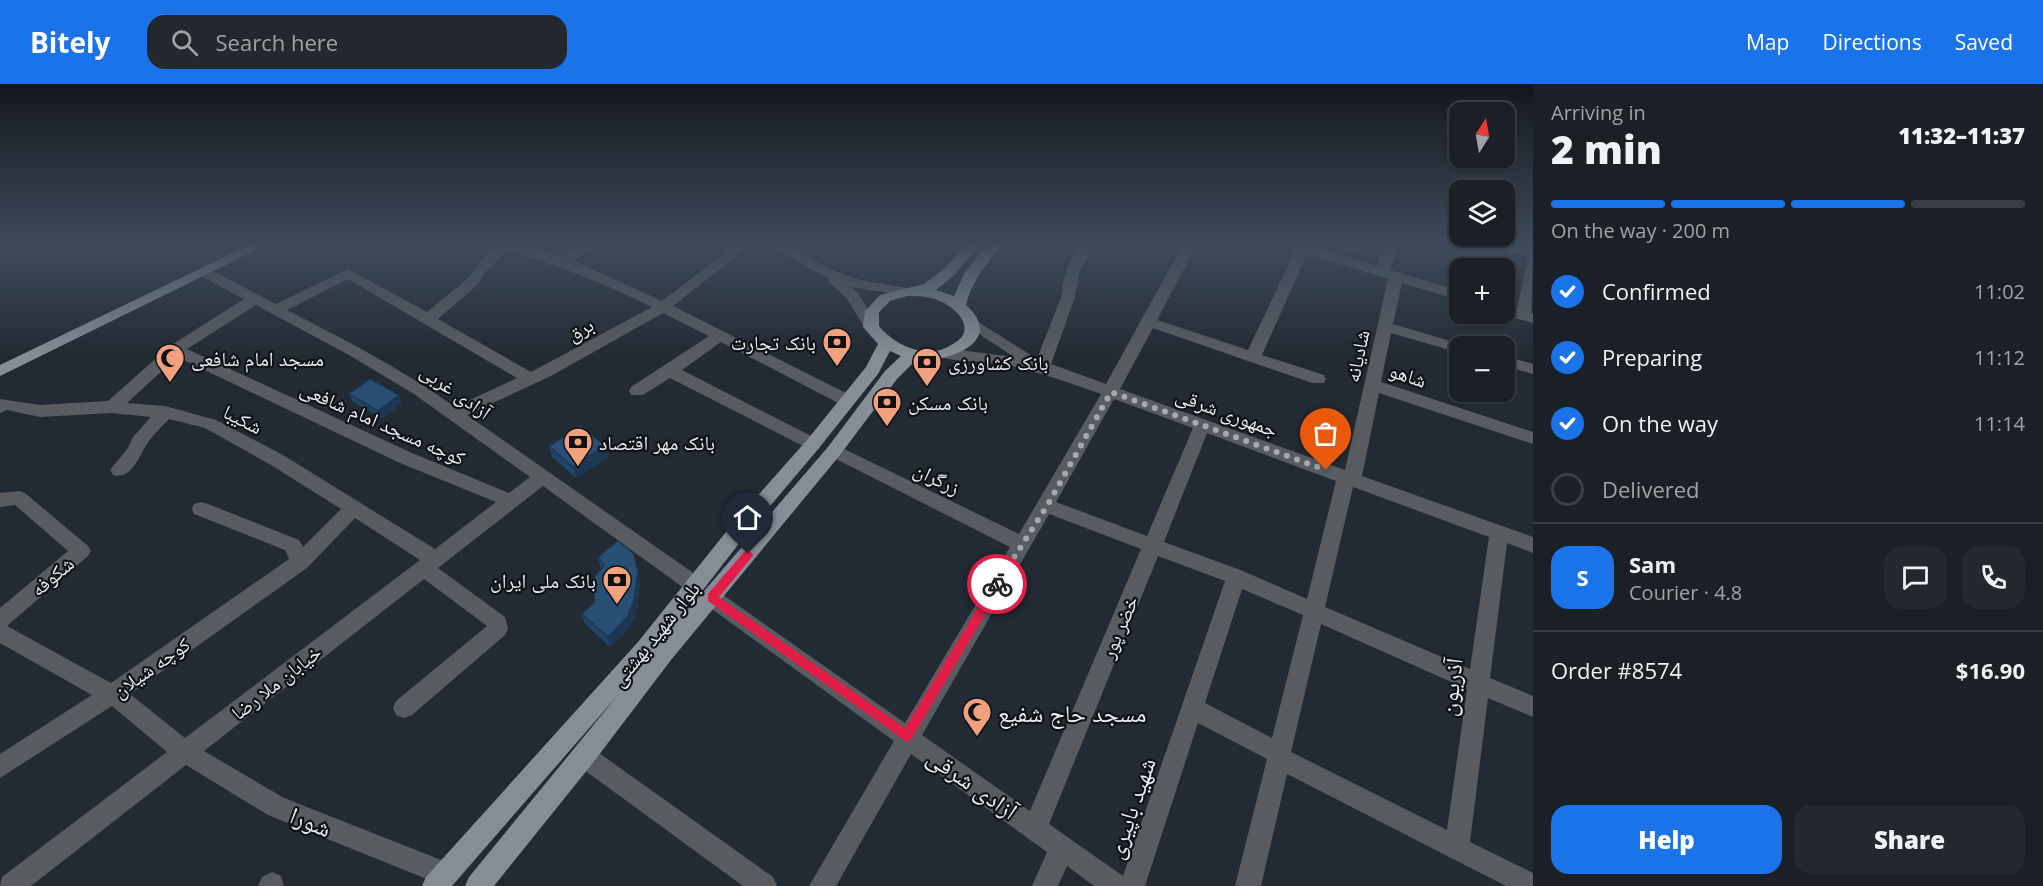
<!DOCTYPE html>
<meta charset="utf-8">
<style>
:root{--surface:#1a2026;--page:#23282e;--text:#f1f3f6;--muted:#9fa3a7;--line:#383e43;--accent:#1a73e8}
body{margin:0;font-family:"Open Sans","Noto Naskh Arabic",sans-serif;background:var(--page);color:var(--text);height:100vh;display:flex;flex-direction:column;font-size:22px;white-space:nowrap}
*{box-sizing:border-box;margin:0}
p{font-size:20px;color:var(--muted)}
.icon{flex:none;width:33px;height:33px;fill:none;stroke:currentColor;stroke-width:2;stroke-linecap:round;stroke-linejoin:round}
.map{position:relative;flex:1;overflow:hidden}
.panel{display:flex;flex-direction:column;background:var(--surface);width:510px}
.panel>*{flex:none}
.needle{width:39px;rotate:11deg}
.fabs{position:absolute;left:1449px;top:18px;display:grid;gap:12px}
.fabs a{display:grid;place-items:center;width:66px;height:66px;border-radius:12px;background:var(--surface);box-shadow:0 2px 4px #0004,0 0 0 2px var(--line);font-size:30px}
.pin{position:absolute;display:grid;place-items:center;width:51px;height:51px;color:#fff;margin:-62px -26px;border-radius:50% 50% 50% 0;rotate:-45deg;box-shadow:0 0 6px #0007}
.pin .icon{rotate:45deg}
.courier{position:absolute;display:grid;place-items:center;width:60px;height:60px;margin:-30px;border:4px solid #e11d48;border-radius:50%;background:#fff;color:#222;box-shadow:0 2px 8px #0007}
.head em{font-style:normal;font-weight:800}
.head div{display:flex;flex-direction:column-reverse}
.head{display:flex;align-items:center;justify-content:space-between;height:102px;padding:0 18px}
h1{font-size:39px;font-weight:800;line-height:45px}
.bar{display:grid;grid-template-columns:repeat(4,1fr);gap:9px 6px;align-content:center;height:72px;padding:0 18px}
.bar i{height:8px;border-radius:4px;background:var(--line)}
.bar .active{background:var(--accent)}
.bar p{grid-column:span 4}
.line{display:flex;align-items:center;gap:15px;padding:0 18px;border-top:2px solid var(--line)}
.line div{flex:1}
.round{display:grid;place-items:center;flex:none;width:63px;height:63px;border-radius:18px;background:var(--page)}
ol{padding:0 18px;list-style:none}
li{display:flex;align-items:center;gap:18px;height:66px}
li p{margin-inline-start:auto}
li .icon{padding:6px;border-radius:50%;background:var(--accent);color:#fff;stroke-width:4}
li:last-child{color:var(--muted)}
li i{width:33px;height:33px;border:3px solid var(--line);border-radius:50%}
.primary-button{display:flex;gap:12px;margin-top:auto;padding:12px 18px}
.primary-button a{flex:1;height:69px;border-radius:18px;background:var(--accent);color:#fff;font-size:24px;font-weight:800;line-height:69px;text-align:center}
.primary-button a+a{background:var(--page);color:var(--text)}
header{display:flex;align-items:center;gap:36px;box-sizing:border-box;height:84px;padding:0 30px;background:var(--accent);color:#fff}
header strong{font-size:28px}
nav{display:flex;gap:33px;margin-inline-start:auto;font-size:21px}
.search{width:420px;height:54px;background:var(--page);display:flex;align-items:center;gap:15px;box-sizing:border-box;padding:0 21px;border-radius:18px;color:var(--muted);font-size:22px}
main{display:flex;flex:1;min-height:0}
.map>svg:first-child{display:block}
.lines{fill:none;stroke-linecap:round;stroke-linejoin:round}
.minor{fill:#585c60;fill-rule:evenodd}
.major{fill:#858e96;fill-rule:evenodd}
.wall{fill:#234465}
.shaded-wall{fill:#1d3752}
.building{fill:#294f75;stroke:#1d3752;stroke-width:1.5}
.route{fill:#e11d48}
.done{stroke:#a3a9b0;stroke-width:6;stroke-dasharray:0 10.8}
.labels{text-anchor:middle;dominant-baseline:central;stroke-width:4.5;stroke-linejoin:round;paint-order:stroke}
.street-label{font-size:20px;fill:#e8edf3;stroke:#0f1216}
.poi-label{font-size:20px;fill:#e8edf3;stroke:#0f1216;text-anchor:start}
.near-street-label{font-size:24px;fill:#e8edf3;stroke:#0f1216}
.near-poi-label{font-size:24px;fill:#e8edf3;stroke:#0f1216;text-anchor:start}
</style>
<header>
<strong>Bitely</strong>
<div class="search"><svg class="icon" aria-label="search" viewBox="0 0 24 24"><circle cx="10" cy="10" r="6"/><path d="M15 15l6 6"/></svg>Search here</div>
<nav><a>Map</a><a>Directions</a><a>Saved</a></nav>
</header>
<main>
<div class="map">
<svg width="1533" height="802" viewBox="0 0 1533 802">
<rect width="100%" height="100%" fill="#222a33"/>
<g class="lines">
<!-- minor -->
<path class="minor" d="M495 160H515L562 173 579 160H594L574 177 662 217 737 160H752L673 222 852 312 854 316 852 320H840L721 258 682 286 819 356 822 360 819 364 813 366 807 364 670 294 643 311H631L629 307 631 303 709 252 663 229 551 292 467 331 702 495 705 501 702 507 695 509 688 507 543 402 438 484 505 533 508 545 505 551 412 631 404 634 396 631 393 624 396 617 487 542 424 495 204 667 284 714 454 781 458 790 454 799 444 802 268 731 186 681 31 802H0L2 793 167 668 112 622 0 694V670L92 611 0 559V524L68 467 15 421 0 423V409L19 407 25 409 88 462 91 467 88 472 7 542 111 599 289 475 285 466 194 430 192 425 194 420 201 418 208 420 299 456 303 463 341 425 271 381 205 344 169 335C162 342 155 349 149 357 140 369 132 397 113 391L110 386 128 364 133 353 151 333 112 329 40 333 7 326 0 329V315L40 321 108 317 170 262 244 215 199 191 197 188 199 185H209L276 220 348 185 427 228 467 195ZM506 166C558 181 603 199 652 223L531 288 438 235 478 200 484 190ZM348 195 517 294 455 323C402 285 345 256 287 226ZM256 221 349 271 414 310 530 393 509 409 412 369 187 265ZM177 273 400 379 496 418 435 465 283 371 216 336 165 322 127 319ZM355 434 420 476 185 654 130 610 307 484Z
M767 160H783L832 186 860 196 907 204 914 208 907 212 851 203 858 209 879 243 871 248 866 246 847 215 830 199 829 195Z
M1079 160H1093L1079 189 1075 213 1051 280 1106 300 1183 160H1197L1157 236 1248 266 1295 167 1282 163 1280 160H1300L1377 182 1384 160H1398L1390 186 1460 207V216L1402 199 1393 240 1467 262H1460V269L1391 249 1381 298 1533 348V360L1379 309 1362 392 1533 453V469L1507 459 1490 594 1533 612V633L1488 614 1470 758 1533 789V802H1506L1287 690 1261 802H1235L1267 675 1198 639 1145 802H1094L1067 782 1058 802H1032L1047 768 911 670 836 802H809L894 657 705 520 702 514 705 508 712 506 719 508 905 639 1010 463 828 371 825 367 828 363 834 361 840 363 1019 450 1101 310C1062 296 1026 283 985 278 974 277 942 278 936 269L944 264 1014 273 967 242 964 239 972 234 1037 275 1061 213 1065 189ZM1307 170 1388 195 1345 386 1120 305 1153 244 1312 299H1324L1326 295 1324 291 1262 271ZM1114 315 1193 344 1147 452 1056 418ZM1207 349 1336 397 1307 515 1243 487 1164 458ZM1353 403 1489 453 1470 585 1325 523ZM1049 430 1141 465 1030 727 922 651ZM1158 472 1225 497 1123 792 1049 740ZM1242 505 1303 531 1272 654 1205 619ZM1321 540 1467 605 1447 746 1291 668Z
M1486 160H1508L1533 166 1531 229H1533V239L1500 230H1504V222L1517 225 1528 173 1488 163Z
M1504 272 1533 280V290L1504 282Z
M584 661 592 664 773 793 777 802H743L576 680 573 672 576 664Z
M272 788 281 792 284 802H258L262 793Z"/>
<!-- major -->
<path class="major" d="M251 160H268L0 292V281Z
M967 160H981L955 190 936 206 954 212 965 188 988 160H1002C987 180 972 196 966 221 1007 258 947 279 916 276L897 295 840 371 671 576 592 680 494 802H465L469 793 618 611 452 802H422L426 793 638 558 730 443 807 356 866 283 878 260 863 243 865 227 880 211 924 200 945 184ZM907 212C915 212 923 212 931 214 945 217 971 233 963 251 961 255 957 257 953 260 929 277 895 262 879 242V228L890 217ZM890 267 901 272 885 287 828 363 686 528 744 453 819 364 878 290Z"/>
</g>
<!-- wall -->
<path class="wall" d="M1337 160H1385L1383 164 1376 175 1336 163Z
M349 310 402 319 382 334 353 318Z
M549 362 608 374 576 394 552 373Z
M598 473 640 498 637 527 630 543 610 563 585 540 582 530 595 518 601 485Z"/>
<!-- shaded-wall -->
<path class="shaded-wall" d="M399 311 402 319 382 334 378 327Z
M605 362 608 374 576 394 573 383Z
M638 487 640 498 637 527 630 543 610 563 608 553Z"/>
<!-- building -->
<path class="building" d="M1369 160H1385L1383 164Z
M370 295 399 311 378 327 349 310Z
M581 342 605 362 573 383 549 362Z
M618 457 633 469 638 487 634 516 628 532 608 553 582 530 595 518 593 504 595 492 604 482 598 473Z"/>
<!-- sky -->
<linearGradient id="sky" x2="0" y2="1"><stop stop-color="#13171c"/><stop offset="0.59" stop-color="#3e4a5b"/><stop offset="1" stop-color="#3e4a5b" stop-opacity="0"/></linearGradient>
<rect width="1533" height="272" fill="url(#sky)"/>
<!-- route -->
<path class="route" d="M748 466 753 470 752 473 719 513 905 644 994 497 997 495 1003 500 911 656 907 658 708 517V510L745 467Z"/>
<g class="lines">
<!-- done -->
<path class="done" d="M997 500 1047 422 1111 308 1326 386"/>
</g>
<!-- icons -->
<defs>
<g id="bank-pin" transform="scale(1.5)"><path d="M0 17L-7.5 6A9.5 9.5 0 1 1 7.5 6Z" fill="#f1a17d" stroke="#0f1216"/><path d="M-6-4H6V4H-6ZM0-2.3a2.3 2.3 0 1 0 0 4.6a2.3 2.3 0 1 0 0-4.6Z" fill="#111"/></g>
<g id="mosque-pin" transform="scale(1.5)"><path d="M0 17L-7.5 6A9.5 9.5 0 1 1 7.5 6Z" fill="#f1a17d" stroke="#0f1216"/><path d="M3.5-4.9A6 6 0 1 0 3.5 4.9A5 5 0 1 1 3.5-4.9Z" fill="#111"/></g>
</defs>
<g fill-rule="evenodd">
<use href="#bank-pin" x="837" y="258"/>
<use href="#mosque-pin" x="170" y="274"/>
<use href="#bank-pin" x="927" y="278"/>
<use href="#bank-pin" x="887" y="318"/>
<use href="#bank-pin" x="578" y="358"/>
<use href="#bank-pin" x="617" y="496"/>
<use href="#mosque-pin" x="977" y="628"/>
</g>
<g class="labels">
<!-- street labels -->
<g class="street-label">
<text transform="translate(580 245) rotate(-29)">برق</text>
<text transform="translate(1357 272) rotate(-78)">شادیانه</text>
<text transform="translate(1408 291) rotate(18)">شاهو</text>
<text transform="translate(456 307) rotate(35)">آزادی غربی</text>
<text transform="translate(1227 328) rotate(20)">جمهوری شرقی</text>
<text transform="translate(243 335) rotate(27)">شکیبا</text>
<text transform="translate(383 339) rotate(24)">کوچه مسجد امام شافعی</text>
<text transform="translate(937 394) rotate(26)">زرگران</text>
<text transform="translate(52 492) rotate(-40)">شکوفه</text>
<text transform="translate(1119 543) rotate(-67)">خضر پور</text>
<text transform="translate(655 550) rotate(-51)">بلوار شهید بهشتی</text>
<text transform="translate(151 583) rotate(-35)">کوچه شیلان</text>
<text transform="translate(276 598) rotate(-38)">خیابان ملا رضا</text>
</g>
<!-- poi labels -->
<g class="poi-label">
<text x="816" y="258" text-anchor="end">بانک تجارت</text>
<text x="191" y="274">مسجد امام شافعی</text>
<text x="948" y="278">بانک کشاورزی</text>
<text x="908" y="318">بانک مسکن</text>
<text x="599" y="358">بانک مهر اقتصاد</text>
<text x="596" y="496" text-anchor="end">بانک ملی ایران</text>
</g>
<!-- near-street labels -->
<g class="near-street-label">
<text transform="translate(1450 603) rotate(-83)">آذریون</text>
<text transform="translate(973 699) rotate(35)">آزادی شرقی</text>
<text transform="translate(1130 724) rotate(-71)">شهید باپیری</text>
<text transform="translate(311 737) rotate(22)">شورا</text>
</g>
<!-- near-poi labels -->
<g class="near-poi-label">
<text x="998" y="628">مسجد حاج شفیع</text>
</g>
</g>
</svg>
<div class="fabs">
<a><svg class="needle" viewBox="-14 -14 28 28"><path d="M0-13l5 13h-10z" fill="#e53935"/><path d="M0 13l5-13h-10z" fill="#9fa3a7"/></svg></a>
<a><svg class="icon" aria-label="layers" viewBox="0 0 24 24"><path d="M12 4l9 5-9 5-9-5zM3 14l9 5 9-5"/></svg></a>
<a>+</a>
<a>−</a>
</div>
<div class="pin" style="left:1326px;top:386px;background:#ea580c"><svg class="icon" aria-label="bag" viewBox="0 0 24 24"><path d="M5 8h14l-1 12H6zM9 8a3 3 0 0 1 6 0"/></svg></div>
<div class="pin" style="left:748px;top:470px;background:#1f2937"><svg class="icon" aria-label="home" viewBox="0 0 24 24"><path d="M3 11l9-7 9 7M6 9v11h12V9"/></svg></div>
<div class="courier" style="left:997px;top:500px"><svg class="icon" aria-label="bike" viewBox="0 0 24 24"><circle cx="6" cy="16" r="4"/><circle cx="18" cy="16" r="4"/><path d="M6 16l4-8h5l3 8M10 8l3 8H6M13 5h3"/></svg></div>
</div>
<section class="panel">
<div class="head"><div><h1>2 min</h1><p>Arriving in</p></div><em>11:32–11:37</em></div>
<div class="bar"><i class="active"></i><i class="active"></i><i class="active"></i><i></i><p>On the way · 200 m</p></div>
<ol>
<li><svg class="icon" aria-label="check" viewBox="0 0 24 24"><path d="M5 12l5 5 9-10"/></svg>Confirmed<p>11:02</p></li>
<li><svg class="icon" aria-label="check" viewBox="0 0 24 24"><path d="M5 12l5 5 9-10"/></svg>Preparing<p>11:12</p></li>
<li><svg class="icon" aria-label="check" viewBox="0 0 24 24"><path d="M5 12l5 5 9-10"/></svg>On the way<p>11:14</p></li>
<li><i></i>Delivered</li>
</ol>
<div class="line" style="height:108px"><b class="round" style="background:var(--accent);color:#fff">S</b><div><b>Sam</b><p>Courier · 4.8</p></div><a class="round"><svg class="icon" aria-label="chat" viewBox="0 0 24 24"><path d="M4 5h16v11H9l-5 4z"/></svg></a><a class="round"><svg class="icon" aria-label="phone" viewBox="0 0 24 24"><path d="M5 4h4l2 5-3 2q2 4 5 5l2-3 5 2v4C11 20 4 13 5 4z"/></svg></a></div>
<div class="line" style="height:78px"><div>Order #8574</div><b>$16.90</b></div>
<div class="primary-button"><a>Help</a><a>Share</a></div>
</section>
</main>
